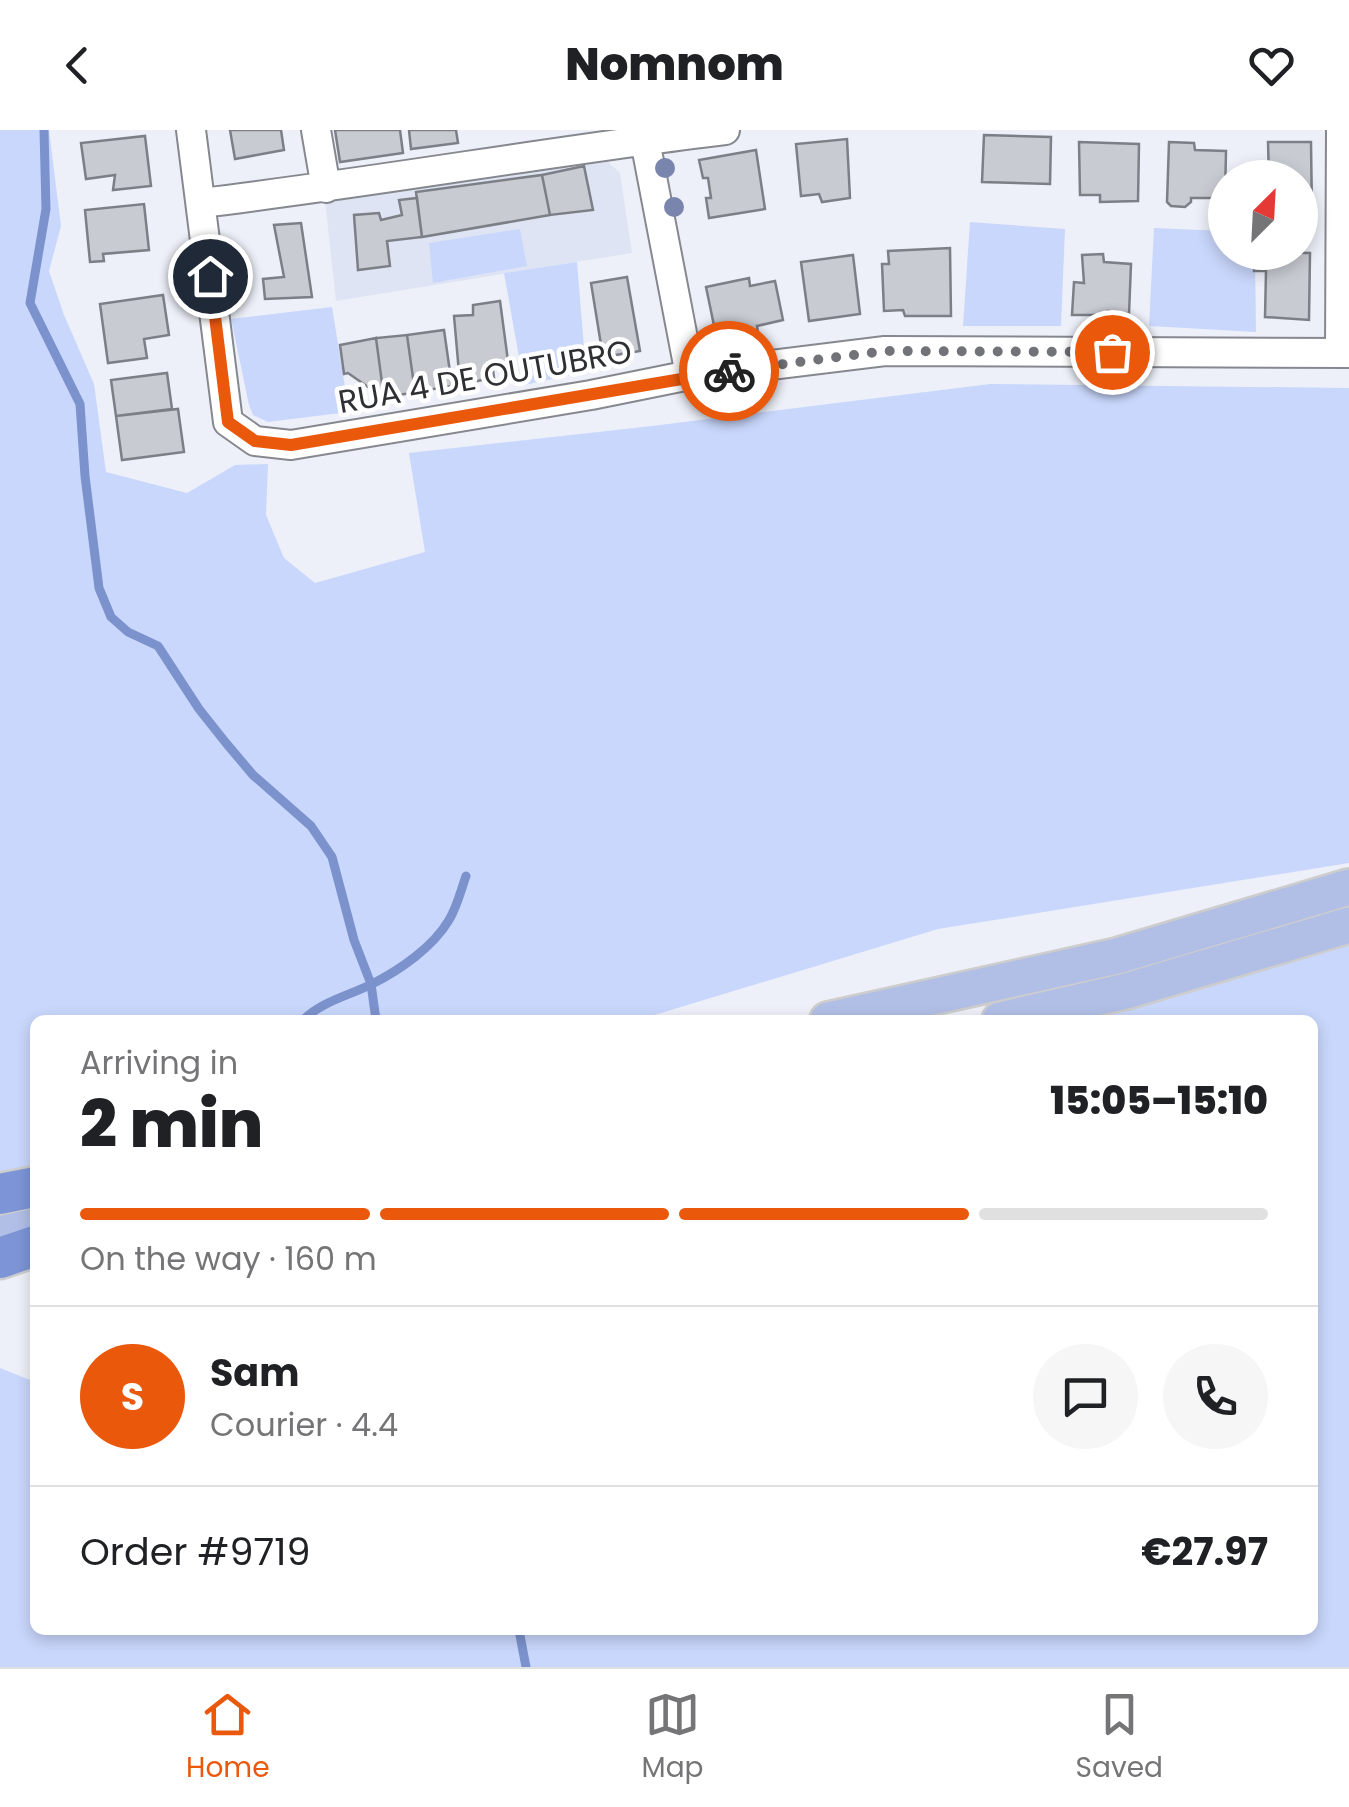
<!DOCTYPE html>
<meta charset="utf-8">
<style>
:root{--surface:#fff;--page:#f6f6f6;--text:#202124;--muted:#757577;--line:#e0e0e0;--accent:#ea580c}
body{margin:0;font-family:Poppins,sans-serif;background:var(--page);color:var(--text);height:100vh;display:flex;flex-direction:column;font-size:38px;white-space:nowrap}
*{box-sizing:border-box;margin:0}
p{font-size:32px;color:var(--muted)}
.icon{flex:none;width:55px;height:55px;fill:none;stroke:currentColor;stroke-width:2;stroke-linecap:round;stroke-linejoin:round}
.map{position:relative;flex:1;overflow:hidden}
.panel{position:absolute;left:30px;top:885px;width:1288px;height:620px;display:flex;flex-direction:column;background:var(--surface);border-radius:15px;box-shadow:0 5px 15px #0003}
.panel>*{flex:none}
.needle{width:65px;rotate:24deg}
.buttons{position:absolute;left:1208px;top:30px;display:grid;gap:20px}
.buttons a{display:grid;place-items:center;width:110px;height:110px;border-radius:50%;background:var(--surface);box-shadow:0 5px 15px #0003;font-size:50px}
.pin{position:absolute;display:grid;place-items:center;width:85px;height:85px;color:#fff;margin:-42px;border:5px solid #fff;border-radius:50%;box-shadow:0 2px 10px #0007}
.courier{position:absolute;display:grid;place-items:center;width:100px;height:100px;margin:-50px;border:8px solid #ea580c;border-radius:50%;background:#fff;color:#222;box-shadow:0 2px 12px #0007}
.head em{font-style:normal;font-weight:800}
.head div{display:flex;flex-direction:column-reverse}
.head{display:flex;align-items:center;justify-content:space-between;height:170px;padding:0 50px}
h1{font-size:65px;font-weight:800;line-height:75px}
.bar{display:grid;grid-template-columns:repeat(4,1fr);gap:15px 10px;align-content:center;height:120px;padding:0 50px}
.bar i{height:12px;border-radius:8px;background:var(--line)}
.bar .on{background:var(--accent)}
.bar p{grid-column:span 4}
.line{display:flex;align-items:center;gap:25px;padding:0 50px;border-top:2px solid var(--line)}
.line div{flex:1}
.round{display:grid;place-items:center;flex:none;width:105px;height:105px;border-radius:52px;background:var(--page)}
header{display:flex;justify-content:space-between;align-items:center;height:130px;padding:0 50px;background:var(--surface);font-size:45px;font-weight:800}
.menu{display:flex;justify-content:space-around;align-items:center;height:140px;border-top:2px solid var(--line);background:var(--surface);font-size:28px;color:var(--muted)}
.menu a{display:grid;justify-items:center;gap:5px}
.menu .on{color:var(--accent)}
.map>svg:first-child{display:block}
.built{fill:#dee4f3}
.green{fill:#c9d7fc}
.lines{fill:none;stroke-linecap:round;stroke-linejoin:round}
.stream{stroke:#7c92cc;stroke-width:9}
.building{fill:#c8cbd2;stroke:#7c7f86;stroke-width:2.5}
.minor-casing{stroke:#86888f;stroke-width:32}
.major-casing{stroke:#cdcdce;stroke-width:40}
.highway-casing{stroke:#cdcdce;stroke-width:45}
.minor{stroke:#fff;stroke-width:28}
.major{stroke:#b1bfe6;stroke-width:35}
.highway{stroke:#7d95d6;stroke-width:40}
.tree{fill:#7a85ae}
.done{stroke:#727378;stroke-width:10;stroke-dasharray:0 18}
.route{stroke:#ea580c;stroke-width:12}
.labels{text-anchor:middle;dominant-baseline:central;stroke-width:9;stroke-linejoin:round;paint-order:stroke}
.street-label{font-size:32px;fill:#2f3033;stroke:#fff}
</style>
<header><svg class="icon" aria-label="back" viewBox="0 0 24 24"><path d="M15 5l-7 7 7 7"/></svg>Nomnom<svg class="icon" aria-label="heart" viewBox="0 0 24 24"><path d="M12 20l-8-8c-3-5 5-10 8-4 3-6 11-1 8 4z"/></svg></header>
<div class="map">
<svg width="1349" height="1537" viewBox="0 0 1349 1537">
<rect width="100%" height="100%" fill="#edf0f8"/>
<!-- built -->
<path class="built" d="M608 32 620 43 632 123 336 171 325 71Z"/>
<!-- green -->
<path class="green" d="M0 0H49L61 96 49 141 64 185 94 254 106 342 187 363 235 335 268 334 266 385 284 428 315 453 425 422 409 323 652 296 990 254 1349 258V733L938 799 638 890H35V1038L0 1043Z
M970 92 1065 99 1061 196H963Z
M1154 98 1225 101V122L1255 123 1256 202 1149 196Z
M520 99 527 136 433 153 429 113Z
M577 132 586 242 524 255 504 143Z
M332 177 349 282 268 292 253 285 249 275 231 189Z
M1349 805V1537H0V1238L35 1252V1500H1312V890H1054Z"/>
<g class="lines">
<!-- stream -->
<path class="stream" d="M44 0 46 79 30 173 80 274 85 346 99 458 111 487 128 502 158 516 199 579 226 613 253 645 311 696 332 727 354 810 371 854 376 890
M303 890C323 871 348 866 372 854 400 840 433 817 449 790 457 777 461 760 466 746
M519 1500 526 1537"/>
</g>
<!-- building -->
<path class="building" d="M230 0H281L284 20 235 29Z
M335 0H400L403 23 340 32Z
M409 0H456L458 13 411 19Z
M984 5 1051 7 1050 54 982 52Z
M145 6 151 56 113 60 115 45 86 49 81 13Z
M847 9 850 68 822 72 819 64 801 66 796 14Z
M1079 12 1139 14 1138 71 1100 72V65H1080Z
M1169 12 1194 13 1195 20 1226 21 1225 68H1191V72L1185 77 1171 76 1167 72Z
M1268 12H1311L1312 83H1300V48H1269Z
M756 20 765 79 709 88 706 68H711L708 48H703L699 30Z
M584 36 593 80 550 85 542 45Z
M542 45 550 85 422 107 416 62Z
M417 68 422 107 387 111 390 136 358 140 354 85 379 83 381 90 402 85 399 70Z
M144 74 149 120 103 124 104 131 90 132 85 80Z
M301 93 312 167 265 169 263 149 284 147 274 95Z
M950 118 951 186H905L903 180 884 181 882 134H889L888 121Z
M1254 122 1310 123 1309 190 1265 187 1266 141H1254Z
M1103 124 1104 132 1131 134 1129 184 1108 181 1109 185H1072L1074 152 1084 153 1082 125Z
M853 125 860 184 809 191 801 132Z
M627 147 640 221 603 227 591 153Z
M749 148 750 156 775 151 783 190 757 196 758 202 717 210 706 157Z
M163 165 169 205 144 209 147 228 108 233 100 174Z
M500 171 508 231 492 232 494 248 460 254 454 186 473 185V175Z
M444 200 452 256 415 262 407 205Z
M407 205 415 262 384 268 376 208Z
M376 208 384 268 348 243 344 244 340 215Z
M167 243 172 279 116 286 111 250Z
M178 279 184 322 122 330 116 286Z"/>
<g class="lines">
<!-- minor casing -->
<g class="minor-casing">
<path id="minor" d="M191 0 228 292 255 311 291 315 591 265 690 245 885 221 1349 223
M316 0 326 58
M643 0 690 245
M201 73C377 52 550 21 725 0
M1340 222 1341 0"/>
</g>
<!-- major casing -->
<g class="major-casing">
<path id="major" d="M828 890 1117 826 1349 757
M1000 890 1126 861 1349 795
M0 1104 35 1096"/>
</g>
<!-- highway casing -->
<g class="highway-casing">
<path id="highway" d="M0 1064 35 1057
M0 1128 35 1116"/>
</g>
<!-- minor -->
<use href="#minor" class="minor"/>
<!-- major -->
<use href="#major" class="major"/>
<!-- highway -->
<use href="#highway" class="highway"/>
</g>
<!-- trees -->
<g class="tree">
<circle cx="665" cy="38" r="10"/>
<circle cx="674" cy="77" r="10"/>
</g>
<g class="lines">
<!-- done -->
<path class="done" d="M729 241 885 221 1112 222"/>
<!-- route -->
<path class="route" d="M210 146 228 292 255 311 291 315 729 241"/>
</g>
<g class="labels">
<!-- street labels -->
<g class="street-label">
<text transform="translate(485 246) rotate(-10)">RUA 4 DE OUTUBRO</text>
</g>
</g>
</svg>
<div class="buttons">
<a><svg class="needle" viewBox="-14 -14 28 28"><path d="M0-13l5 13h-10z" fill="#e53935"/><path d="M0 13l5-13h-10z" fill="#757577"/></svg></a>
</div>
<div class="pin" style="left:1112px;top:222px;background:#ea580c"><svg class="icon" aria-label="bag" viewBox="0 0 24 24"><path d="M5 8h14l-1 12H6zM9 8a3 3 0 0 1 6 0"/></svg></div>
<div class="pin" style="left:210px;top:146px;background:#1f2937"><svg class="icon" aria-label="home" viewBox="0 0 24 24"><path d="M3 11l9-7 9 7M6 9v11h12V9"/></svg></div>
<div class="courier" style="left:729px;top:241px"><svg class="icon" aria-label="bike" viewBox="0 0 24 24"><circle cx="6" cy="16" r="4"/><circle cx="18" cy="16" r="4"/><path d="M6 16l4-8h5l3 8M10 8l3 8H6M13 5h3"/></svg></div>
<section class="panel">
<div class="head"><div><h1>2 min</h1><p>Arriving in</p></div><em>15:05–15:10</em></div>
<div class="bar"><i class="on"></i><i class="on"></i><i class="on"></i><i></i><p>On the way · 160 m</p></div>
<div class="line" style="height:180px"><b class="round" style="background:var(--accent);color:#fff">S</b><div><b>Sam</b><p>Courier · 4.4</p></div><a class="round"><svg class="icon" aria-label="chat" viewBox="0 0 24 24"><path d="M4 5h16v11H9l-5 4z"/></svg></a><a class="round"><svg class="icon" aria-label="phone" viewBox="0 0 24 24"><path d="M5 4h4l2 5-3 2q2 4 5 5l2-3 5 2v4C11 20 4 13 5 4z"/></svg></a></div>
<div class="line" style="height:130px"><div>Order #9719</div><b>€27.97</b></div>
</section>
</div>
<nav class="menu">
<a class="on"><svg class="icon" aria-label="home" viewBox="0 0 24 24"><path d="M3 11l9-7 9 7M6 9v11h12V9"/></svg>Home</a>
<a><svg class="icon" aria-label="map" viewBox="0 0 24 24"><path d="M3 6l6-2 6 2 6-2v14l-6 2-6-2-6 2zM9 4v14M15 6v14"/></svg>Map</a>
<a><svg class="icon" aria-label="saved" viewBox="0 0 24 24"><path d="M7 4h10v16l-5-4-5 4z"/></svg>Saved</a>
</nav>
